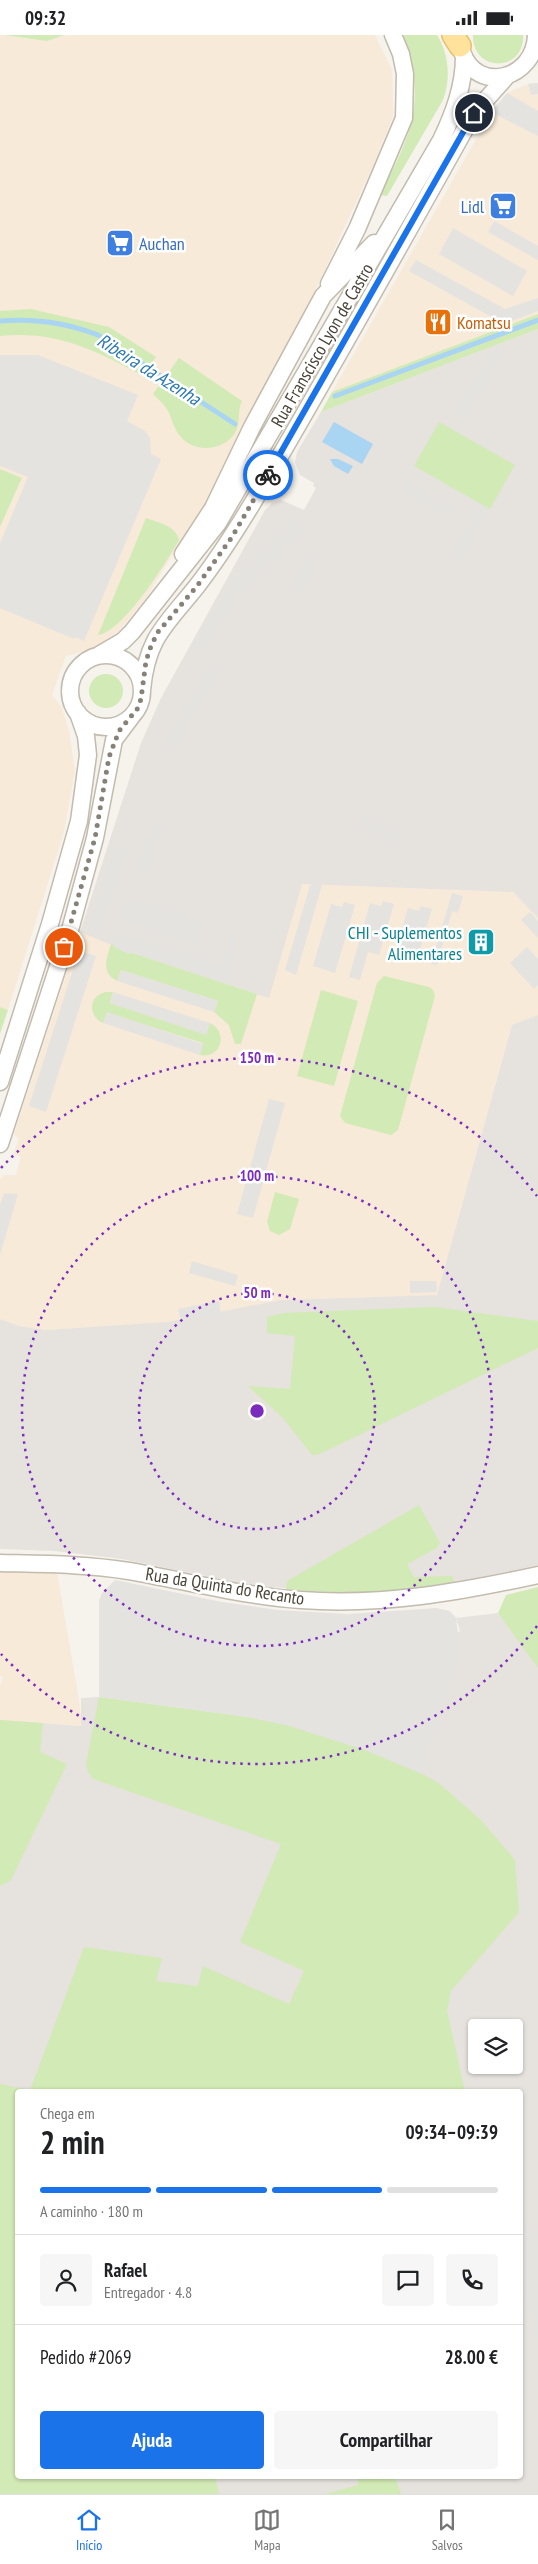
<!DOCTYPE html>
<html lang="pt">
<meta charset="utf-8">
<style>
:root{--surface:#fff;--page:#f6f6f6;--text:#202124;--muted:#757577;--line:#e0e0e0;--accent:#1a73e8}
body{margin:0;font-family:"PT Sans Narrow",sans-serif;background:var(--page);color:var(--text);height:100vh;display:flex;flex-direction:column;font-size:19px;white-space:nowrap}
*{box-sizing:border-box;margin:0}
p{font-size:16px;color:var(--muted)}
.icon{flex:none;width:28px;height:28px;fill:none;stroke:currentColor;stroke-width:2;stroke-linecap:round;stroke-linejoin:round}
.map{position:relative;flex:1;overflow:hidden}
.drawer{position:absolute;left:15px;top:2054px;width:508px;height:390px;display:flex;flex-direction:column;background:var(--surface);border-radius:5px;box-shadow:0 1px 4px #0004}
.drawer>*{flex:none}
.controls{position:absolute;left:468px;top:1984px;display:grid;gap:10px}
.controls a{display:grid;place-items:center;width:55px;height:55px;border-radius:5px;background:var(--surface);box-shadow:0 1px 4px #0004;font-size:25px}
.pin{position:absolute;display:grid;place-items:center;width:42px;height:42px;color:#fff;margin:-21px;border:2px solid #fff;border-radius:50%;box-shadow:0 1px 5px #0007}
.courier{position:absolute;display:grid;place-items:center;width:50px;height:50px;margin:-25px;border:4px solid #1a73e8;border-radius:50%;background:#fff;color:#222;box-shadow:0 1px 6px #0007}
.head em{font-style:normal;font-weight:800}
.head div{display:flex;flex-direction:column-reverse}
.head{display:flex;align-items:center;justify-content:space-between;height:85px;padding:0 25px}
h1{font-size:32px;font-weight:800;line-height:38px}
.bar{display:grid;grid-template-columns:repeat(4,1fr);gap:8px 5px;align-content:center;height:60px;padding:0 25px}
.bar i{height:6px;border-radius:4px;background:var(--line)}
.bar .active{background:var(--accent)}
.bar p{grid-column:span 4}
.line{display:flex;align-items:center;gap:12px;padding:0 25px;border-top:1px solid var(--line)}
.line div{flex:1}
.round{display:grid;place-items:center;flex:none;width:52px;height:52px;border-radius:5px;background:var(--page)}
.cta{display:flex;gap:10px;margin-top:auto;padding:10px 25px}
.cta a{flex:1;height:58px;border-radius:5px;background:var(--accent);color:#fff;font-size:20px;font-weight:800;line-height:58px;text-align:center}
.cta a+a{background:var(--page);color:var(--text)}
.status{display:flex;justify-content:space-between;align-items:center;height:35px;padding:0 25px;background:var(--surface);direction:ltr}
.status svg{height:14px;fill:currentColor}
.tabs{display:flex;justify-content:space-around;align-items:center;height:70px;border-top:1px solid var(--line);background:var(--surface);font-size:14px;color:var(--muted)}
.tabs a{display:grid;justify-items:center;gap:2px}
.tabs .active{color:var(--accent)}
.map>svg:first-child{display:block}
.commercial{fill:#f7ead8}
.industrial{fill:#e6e2dd;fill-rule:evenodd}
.green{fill:#d2eab5}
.parking{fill:#e5e3e0}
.water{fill:#a9d4f2}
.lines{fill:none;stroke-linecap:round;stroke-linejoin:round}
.stream{stroke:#a9d4f2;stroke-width:5}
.minor-casing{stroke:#c2bbae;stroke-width:19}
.major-casing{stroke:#e6c16a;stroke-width:24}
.minor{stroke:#fff;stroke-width:16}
.major{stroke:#ffe39c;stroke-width:21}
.done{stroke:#878178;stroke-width:5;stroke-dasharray:0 9}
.route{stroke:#1a73e8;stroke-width:6}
.ring{fill:none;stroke:#7b2cbf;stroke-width:2.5;stroke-dasharray:2.5 5}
.labels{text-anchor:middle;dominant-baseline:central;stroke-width:5;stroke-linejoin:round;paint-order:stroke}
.shop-label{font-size:18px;fill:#366cbe;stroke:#fff;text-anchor:end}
.food-label{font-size:18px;fill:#c56008;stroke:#fff;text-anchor:start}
.street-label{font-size:18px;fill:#4b4439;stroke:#fff}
.culture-label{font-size:18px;fill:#0d838f;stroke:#fff;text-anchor:end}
.water-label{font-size:19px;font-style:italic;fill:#2e7ab2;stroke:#fff}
.centre{fill:#7b2cbf;stroke:#fff;stroke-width:2.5}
.ring-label{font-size:15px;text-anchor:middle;font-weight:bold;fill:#7b2cbf;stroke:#fff;stroke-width:5;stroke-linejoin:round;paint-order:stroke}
</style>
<div class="status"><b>09:32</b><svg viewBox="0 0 49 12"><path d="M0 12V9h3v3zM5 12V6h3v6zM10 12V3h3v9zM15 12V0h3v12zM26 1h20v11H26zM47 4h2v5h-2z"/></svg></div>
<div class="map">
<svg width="538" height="2459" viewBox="0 0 538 2459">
<rect width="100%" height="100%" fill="#f6f3ec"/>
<!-- commercial -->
<path class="commercial" d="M0 0 47 6 66 0H375L392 35 393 64V81L373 131 224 452 179 509 146 563 120 595 95 614 66 621 52 660 61 671 69 696 75 735 64 797 8 975 0 972V492L22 444 0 434Z
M538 48V279L332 357 491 78 507 58 528 49Z
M302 849 513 857 538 883V980L512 990 437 1260 281 1265 175 1287 45 1295 19 1291 0 1284V1144L4 1140H16L21 1122 13 1119 19 1104 14 1099 80 897 96 902Z
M0 1537H57L79 1665 82 1691 0 1685V1651L3 1642 0 1641Z"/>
<!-- industrial -->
<path class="industrial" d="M538 294V883L513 857 302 849 269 963 129 917 80 897 141 708 161 663 265 475 272 468 281 465 304 475 316 453 313 451 314 448 300 440 295 427 297 417 321 377Z
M538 980V1530L444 1550 397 1555 346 1557 255 1551 122 1524 55 1516 0 1514V1284L19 1291 45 1295 168 1287 281 1265 437 1260 512 990Z
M498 1578 538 1631V2459H0V1685L81 1691V1663L99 1662 248 1682 460 1596 456 1583ZM476 1992H514V2030H476ZM18 2056H520V2441H18Z"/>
<!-- green -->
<path class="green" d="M3 0H65L47 6Z
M400 0H437C449 19 451 44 443 65L387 161 379 160C399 124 423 80 412 37 409 24 404 12 400 0Z
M473 0H523C525 38 472 38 473 0Z
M31 274 109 292 156 322 143 341C96 315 55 295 0 301V276Z
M538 279V294L321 377 332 357Z
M179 323 242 366C237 375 241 386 236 396 226 416 194 419 180 401 174 394 172 384 168 376 165 370 158 364 153 359Z
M439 387 515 430 490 474 414 431Z
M0 434 22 443 0 492Z
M146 483C159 488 175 490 179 505 166 528 123 597 98 600Z
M89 656a17 17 0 1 1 34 0a17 17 0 1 1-34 0Z
M111 909 129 917 257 959 241 1009H235L229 990 214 977 218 966 121 935 117 946C100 937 107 923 111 909Z
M384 941 429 952 433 955 435 961 398 1095 391 1100 345 1088 340 1081 377 948Z
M321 955 358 966 334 1051 297 1041Z
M105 957H113L110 968 206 999 210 988C229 998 221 1024 200 1020L203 1008 107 978 103 988C88 981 88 962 105 957Z
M0 972 8 975 0 999Z
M275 1157 299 1164 290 1194 279 1200 270 1196 267 1187Z
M435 1272 538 1286V1313L320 1419 312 1420 283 1383 248 1351 290 1354 295 1301 267 1298V1282L283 1278Z
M419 1470 440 1508 437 1513 407 1529 414 1542 452 1541 455 1547C400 1558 341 1560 286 1554L287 1546Z
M538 1552V1633L498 1578 506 1560Z
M99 1662 248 1682 290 1691 365 1715 417 1736 440 1749 481 1785 515 1825 519 1877 451 1956 447 1976 465 2056H18V2441H215L219 2459H0V2049L30 2055 84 1912 162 1923 156 1946 198 1951 203 1931 289 1969 304 1936 240 1907 281 1809 93 1744 88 1737 86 1729Z
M0 1685 43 1688 40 1717 67 1729 11 1845 0 1851Z
M357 2441H395L401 2459H325L358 2450Z"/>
<!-- parking -->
<path class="parking" d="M538 48V59L531 60 528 49Z
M507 58 538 76V101L491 77Z
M494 186 538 211V225L488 197Z
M453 193 527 236 513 261 439 219Z
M416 225 505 274 538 263V276L504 289 409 236Z
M495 311 504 317 464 385 454 378Z
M0 320H38L138 360 127 386 145 396 150 403 151 419 161 424 84 606 75 602 74 604 0 573V508L28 442 0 431Z
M407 448 453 473 449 480 403 455Z
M479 470 489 476 460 527 450 522 451 519Z
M293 485 303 492 274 527 244 551 204 614 194 607 230 548 268 514Z
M310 518 319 523 301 558 290 552Z
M212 630 220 635 174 713 164 708Z
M367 782 404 802 400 810 362 791Z
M152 786 164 790 147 839 137 835Z
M116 810 127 814 99 898 88 894Z
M311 847 322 850 296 940 285 935Z
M452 858 463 861 458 878 452 876 437 930 431 929Z
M131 864 201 885 194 908 123 886 122 879 128 865Z
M383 866 394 869 379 920 368 917 360 945 349 942 370 868 381 871Z
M344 867 355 870 335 938 313 931 331 869 342 872Z
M421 871 432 874 417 925 395 918 408 873 419 876Z
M530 877 538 886V903L521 885Z
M235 897 239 898 225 947 131 917 129 919 114 912 119 900 221 930Z
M527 912 538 924V950L534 954 510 928Z
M79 916 96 921 46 1077 29 1071Z
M121 935 218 966 214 977 117 946Z
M113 957 210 988 206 1000 110 968Z
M107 977 203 1009 200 1020 103 988Z
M269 1064 285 1068 253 1183 237 1179Z
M4 1158 18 1159 0 1220V1170Z
M192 1226 238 1240 235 1251 189 1238Z
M410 1246H436L437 1257 410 1258Z
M219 1266 221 1278 181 1286 178 1274Z
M115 1545 222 1567 278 1575 348 1579 436 1573 450 1576 456 1583 460 1614 422 1739 365 1715 290 1691 248 1682 99 1662V1565L102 1558Z
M525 2187 538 2198V2303L524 2265 520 2247V2189Z"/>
<!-- water -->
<path class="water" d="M334 387 373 409 362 429 322 407Z
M330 424H338L353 431 348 439 334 431Z"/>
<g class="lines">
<!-- stream -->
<path class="stream" d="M0 286C35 283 65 287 98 300L235 389
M335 361 538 285"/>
<!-- minor casing -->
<g class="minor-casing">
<path id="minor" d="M462 17C477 60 535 44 536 0
M329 249 357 194 404 83 405 39 401 19 393 0
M183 519 213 473 252 392 323 261 374 208
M99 620 123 606 132 597 218 488 441 105C454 78 464 51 464 21
M70 656a36 36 0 1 1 72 0a36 36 0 1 1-72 0Z
M142 655C147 602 166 590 197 551 217 525 235 497 252 469 328 340 401 209 474 78L507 41
M0 1047 50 889 79 786 88 720 86 701 78 678
M0 1109 70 895 95 803 114 705 132 681
M0 1528C43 1529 86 1529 129 1536 186 1546 243 1561 301 1565 382 1571 460 1557 538 1540"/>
</g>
<!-- major casing -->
<g class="major-casing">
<path id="major" d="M453 0 460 11"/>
</g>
<!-- minor -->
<use href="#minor" class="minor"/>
<!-- major -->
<use href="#major" class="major"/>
</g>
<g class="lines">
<!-- done -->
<path class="done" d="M64 912 95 803 109 722 119 696 138 673 141 664 146 626 151 611 158 597 197 551 232 502 268 440"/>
<!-- route -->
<path class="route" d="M268 440 474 78"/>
</g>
<!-- distance rings -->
<g class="ring">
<circle cx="257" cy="1376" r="118"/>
<circle cx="257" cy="1376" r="235"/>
<path d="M537 1591A353 353 0 0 1 1 1619M1 1133A353 353 0 0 1 537 1161"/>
</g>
<!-- icons -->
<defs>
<g id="supermarket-square" transform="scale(1.4375)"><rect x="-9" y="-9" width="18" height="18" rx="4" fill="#3f7fe0" stroke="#fff"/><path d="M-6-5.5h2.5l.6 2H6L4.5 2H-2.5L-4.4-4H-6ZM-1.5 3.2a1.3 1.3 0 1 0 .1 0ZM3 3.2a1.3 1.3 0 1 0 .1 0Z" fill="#fff"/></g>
<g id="restaurant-square" transform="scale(1.4375)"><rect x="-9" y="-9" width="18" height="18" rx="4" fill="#e8710a" stroke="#fff"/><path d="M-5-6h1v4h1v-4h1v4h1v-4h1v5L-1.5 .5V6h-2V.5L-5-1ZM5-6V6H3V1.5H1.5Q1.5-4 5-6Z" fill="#fff"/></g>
<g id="building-square" transform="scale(1.4375)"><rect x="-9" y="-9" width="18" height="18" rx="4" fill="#0f9aa8" stroke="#fff"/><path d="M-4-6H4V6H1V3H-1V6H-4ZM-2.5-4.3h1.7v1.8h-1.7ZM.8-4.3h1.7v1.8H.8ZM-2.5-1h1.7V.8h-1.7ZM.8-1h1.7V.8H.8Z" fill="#fff"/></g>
</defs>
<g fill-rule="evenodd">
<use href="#supermarket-square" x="503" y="171"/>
<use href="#supermarket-square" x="120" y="208"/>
<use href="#restaurant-square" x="438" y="287"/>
<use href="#building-square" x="481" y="907"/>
</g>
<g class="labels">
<!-- shop labels -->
<g class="shop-label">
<text x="484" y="171">Lidl</text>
<text x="139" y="208" text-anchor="start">Auchan</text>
</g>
<!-- food labels -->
<g class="food-label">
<text x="457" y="287">Komatsu</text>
</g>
<!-- street labels -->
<g class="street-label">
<text transform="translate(322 310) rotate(-60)">Rua Franscisco Lyon de Castro</text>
<text transform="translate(225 1551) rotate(9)">Rua da Quinta do Recanto</text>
</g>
<!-- culture labels -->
<g class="culture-label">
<text x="462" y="897">CHI - Suplementos<tspan x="462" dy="21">Alimentares</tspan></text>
</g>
<!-- water labels -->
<g class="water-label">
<text transform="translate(149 334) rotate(32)">Ribeira da Azenha</text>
</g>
</g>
<circle cx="257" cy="1376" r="8" class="centre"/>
<g class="ring-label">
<text x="257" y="1028">150 m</text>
<text x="257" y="1146">100 m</text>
<text x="257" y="1263">50 m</text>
</g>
</svg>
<div class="controls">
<a><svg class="icon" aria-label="layers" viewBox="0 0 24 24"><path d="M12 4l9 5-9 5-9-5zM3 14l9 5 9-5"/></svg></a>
</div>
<div class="pin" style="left:64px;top:912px;background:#ea580c"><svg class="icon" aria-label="bag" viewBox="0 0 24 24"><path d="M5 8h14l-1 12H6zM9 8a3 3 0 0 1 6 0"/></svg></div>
<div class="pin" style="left:474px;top:78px;background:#1f2937"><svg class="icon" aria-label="home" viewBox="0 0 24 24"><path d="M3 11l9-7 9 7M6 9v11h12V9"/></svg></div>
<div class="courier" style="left:268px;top:440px"><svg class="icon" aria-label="bike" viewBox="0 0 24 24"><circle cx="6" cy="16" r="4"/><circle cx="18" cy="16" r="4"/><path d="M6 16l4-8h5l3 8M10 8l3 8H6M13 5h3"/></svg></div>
<section class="drawer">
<div class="head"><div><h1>2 min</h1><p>Chega em</p></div><em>09:34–09:39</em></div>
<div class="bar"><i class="active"></i><i class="active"></i><i class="active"></i><i></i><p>A caminho · 180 m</p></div>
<div class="line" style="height:90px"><a class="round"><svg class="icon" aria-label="person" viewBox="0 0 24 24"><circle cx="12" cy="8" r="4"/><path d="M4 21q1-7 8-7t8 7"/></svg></a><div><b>Rafael</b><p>Entregador · 4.8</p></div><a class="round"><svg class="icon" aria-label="chat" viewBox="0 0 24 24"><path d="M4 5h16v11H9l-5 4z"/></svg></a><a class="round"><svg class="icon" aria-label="phone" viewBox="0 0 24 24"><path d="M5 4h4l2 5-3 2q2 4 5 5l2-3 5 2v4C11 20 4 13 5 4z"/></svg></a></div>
<div class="line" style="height:65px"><div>Pedido #2069</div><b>28.00 €</b></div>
<div class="cta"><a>Ajuda</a><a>Compartilhar</a></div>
</section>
</div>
<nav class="tabs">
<a class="active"><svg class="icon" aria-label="home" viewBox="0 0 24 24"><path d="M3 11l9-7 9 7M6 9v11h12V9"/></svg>Início</a>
<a><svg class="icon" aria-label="map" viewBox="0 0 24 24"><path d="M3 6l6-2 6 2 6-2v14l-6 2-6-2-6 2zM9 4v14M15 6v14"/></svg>Mapa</a>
<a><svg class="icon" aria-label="saved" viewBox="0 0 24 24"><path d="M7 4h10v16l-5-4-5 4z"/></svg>Salvos</a>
</nav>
